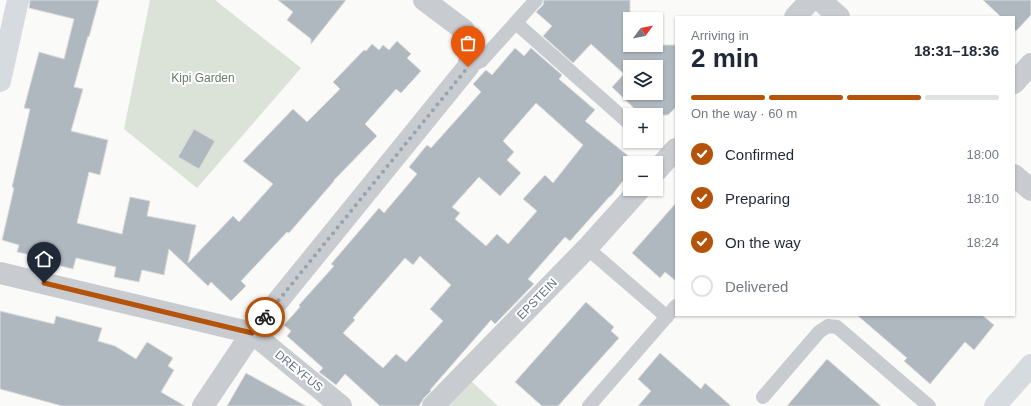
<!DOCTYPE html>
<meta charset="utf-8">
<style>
:root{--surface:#fff;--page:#f2f2f3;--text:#1f2937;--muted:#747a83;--line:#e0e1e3;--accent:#b45309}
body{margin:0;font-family:Arial,sans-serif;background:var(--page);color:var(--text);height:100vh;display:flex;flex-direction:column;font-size:15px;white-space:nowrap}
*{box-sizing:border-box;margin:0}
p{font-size:13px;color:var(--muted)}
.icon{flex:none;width:22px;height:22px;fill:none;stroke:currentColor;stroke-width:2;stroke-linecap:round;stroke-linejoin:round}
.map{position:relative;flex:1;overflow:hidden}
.sheet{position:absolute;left:675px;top:16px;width:340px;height:300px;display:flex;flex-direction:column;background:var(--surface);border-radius:0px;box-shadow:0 1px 3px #0004}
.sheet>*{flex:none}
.needle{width:26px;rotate:58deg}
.tools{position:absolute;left:623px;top:12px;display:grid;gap:8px}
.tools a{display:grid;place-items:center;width:40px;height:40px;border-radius:0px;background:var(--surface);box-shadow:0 1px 3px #0004;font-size:20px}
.pin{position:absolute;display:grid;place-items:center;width:34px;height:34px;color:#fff;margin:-41px -17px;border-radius:50% 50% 50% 0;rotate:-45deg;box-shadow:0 0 4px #0007}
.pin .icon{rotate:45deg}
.courier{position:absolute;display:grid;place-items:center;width:40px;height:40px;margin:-20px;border:3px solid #b45309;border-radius:50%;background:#fff;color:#222;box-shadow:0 1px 5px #0007}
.headline em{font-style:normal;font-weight:700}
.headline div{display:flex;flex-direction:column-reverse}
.headline{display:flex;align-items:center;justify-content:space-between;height:68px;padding:0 16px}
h1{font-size:26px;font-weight:700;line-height:30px}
.bar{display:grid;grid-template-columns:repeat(4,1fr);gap:6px 4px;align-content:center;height:48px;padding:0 16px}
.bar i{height:5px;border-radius:3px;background:var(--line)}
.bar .active{background:var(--accent)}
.bar p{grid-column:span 4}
ol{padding:0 16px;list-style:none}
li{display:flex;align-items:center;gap:12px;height:44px}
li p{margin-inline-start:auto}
li .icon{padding:4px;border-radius:50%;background:var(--accent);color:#fff;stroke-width:4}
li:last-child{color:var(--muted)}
li i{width:22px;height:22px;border:2px solid var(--line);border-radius:50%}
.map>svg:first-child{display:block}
.green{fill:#dbe2d8}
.building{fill:#b0b8bf;stroke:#dcdcda;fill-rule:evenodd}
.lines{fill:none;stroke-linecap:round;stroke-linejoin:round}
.lane{stroke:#c8ccd0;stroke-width:14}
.street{stroke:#c8ccd0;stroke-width:22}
.secondary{stroke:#d6dbdf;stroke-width:22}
.done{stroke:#98a3ad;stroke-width:4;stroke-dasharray:0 7.2}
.route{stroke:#b45309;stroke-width:5}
.labels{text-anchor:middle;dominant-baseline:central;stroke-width:4;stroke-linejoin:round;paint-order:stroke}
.park-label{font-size:12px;fill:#667c62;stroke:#fff}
.street-label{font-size:12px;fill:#637485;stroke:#fff}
</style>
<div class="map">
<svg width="1031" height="406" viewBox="0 0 1031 406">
<rect width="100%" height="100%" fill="#fafaf8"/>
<!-- green -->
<path class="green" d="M150 0H215L301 68 197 188 124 129Z
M471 381 498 406H448Z"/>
<!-- building -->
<path class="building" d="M30 0H99L89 37 88 36 74 87 83 89 71 131 108 140 100 175 89 172 77 223 122 234 130 197 150 201 147 216 196 225 188 263 233 216 239 222 273 184 243 161 293 109 307 122 340 89 333 82 364 50 366 51 372 44 379 50 383 45 389 50 397 41 411 54 407 58 421 71 401 93 396 89 365 124 377 136 334 180V181L289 233 287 232 241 281 246 286 231 301 211 282 208 286 169 249 164 275 142 270 139 282 114 277 116 267 76 258 73 269 49 263 50 259 17 252 19 245 2 240 14 188 12 187 30 109 24 108 39 52 64 59 74 19 29 8Z
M278 0H346L311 44V39L287 20 293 12Z
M544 0H630V45H676V107L668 115H641L612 87 624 74 591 44 573 63 543 36 552 26 536 12 543 5ZM630 67H656V93H630Z
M983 0H1031V15L1016 31 1014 29V17H1001Z
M515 48 524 56 531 48 562 75 559 79 595 110 585 121 637 163H630V172L611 196H610L570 241 565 237 528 279 534 284 495 324 491 320 430 390 431 391 424 398 419 406H380L345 374 336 385 319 372 323 368 287 336 291 331 284 325 300 307 299 305 334 266 331 264 379 208 384 213 417 174 409 167 427 145 431 148 481 92 473 84 486 70 492 75ZM536 103 583 145 553 183 545 175 523 199 537 211 508 244 497 234 486 246 455 219 460 213 452 207 479 177 500 196 521 173 507 160 514 152 503 141ZM420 256 451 285 430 309 443 321 406 362 396 354 383 368 343 333 355 320 353 318 405 258 413 265Z
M194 129 215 141 199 169 178 157Z
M676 203V281L665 272 660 278 632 253Z
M586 302 614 327 611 331 619 338 558 406H542L515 382Z
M0 311 54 324 56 316 102 328 98 341 115 346 136 359 147 342 173 358 168 366 174 370 161 392 185 406H62L0 389Z
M857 315H982L994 325 974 350 965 342 930 384 904 361 907 358Z
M660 353 701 389 705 383 731 406H638L651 391 638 379Z
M827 359 881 406H787Z
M246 373 306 406H227Z"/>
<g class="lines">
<!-- lane -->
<path class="lane" d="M516 23 630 124
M468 67 481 61 536 0
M587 248 667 317
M763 397 819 332 828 326 837 327 929 406
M589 406 676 306"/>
<!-- street -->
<path class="street" d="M820 0 839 17
M795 17 811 0
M1014 83 1031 64
M656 171 676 149
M1014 175 1031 190
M0 273 252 333 341 406
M203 406 252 333 468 67 472 49 464 30 424 0
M433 406 587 248 640 189"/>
<!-- secondary -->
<path class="secondary" d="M0 81 18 0
M995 406 1031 365"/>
</g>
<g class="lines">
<!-- done -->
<path class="done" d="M265 317 468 67"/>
<!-- route -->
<path class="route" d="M44 283 252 333 265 317"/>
</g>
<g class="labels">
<!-- park labels -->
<g class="park-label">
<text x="203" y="78">Kipi Garden</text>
</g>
<!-- street labels -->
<g class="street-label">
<text transform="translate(537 299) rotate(-46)">EPSTEIN</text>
<text transform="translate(299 371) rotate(39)">DREYFUS</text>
</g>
</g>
</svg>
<div class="tools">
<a><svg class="needle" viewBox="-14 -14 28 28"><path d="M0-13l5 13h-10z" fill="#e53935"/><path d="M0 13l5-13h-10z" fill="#747a83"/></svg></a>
<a><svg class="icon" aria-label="layers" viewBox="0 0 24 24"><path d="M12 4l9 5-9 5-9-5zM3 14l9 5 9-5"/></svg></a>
<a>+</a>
<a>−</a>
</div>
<div class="pin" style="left:468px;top:67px;background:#ea580c"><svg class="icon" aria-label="bag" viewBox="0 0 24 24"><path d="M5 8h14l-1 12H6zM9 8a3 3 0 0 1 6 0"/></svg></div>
<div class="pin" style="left:44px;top:283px;background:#1f2937"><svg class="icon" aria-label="home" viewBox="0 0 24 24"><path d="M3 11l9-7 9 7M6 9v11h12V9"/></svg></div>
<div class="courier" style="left:265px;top:317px"><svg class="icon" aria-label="bike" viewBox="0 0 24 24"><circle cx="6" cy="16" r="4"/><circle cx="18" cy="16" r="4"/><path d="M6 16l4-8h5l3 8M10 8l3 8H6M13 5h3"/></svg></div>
<section class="sheet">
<div class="headline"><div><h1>2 min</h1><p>Arriving in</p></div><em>18:31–18:36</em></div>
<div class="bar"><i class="active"></i><i class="active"></i><i class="active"></i><i></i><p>On the way · 60 m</p></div>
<ol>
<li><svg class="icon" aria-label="check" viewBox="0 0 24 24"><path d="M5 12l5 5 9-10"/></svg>Confirmed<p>18:00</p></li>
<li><svg class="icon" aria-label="check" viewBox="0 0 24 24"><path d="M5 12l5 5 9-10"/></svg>Preparing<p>18:10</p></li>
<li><svg class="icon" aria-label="check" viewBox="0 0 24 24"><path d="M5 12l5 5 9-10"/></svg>On the way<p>18:24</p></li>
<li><i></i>Delivered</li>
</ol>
</section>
</div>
